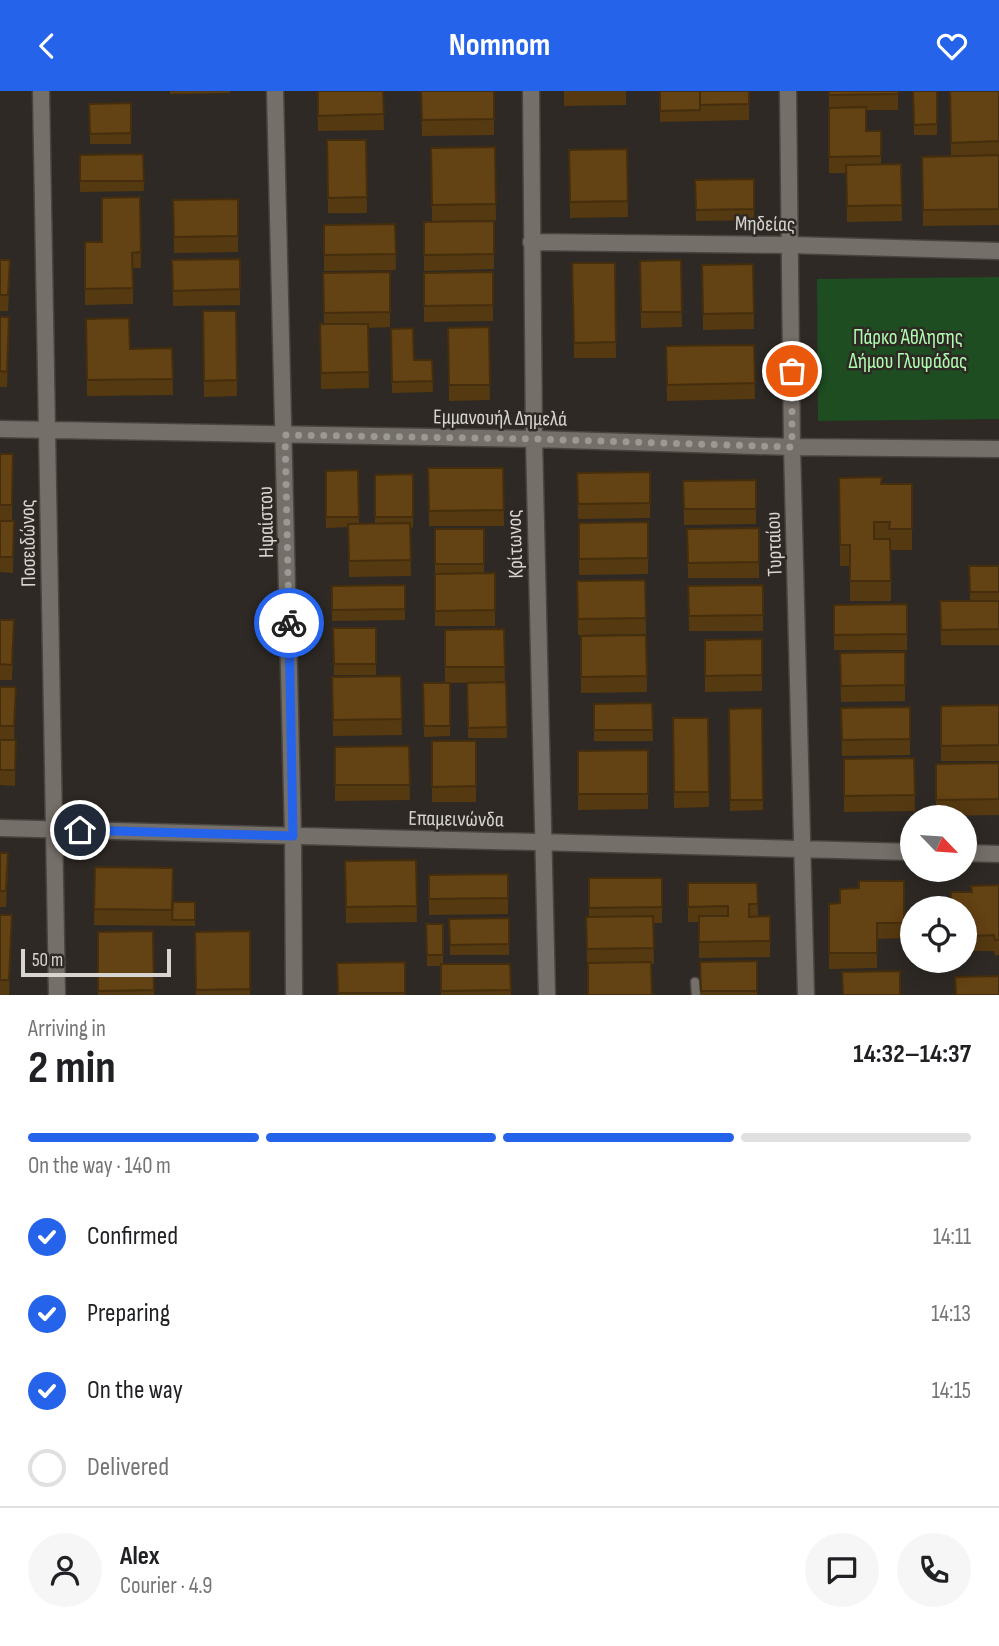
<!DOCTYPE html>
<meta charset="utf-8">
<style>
:root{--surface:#fff;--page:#f6f6f6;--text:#202124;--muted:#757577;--line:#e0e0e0;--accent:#2563eb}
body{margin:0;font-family:"Sofia Sans Condensed",sans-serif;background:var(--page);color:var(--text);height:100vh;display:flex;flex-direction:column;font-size:26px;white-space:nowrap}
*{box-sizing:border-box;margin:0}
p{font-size:23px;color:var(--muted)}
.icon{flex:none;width:38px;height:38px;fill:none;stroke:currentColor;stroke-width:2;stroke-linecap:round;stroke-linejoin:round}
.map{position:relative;height:904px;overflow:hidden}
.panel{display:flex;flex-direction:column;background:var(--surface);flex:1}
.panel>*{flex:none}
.needle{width:46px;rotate:115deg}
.tools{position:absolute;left:900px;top:714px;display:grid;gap:14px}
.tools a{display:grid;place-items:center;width:77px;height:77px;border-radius:50%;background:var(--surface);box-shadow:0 4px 18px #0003;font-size:35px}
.scale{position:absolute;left:21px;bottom:18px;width:150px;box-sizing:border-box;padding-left:7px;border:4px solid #d8d5d1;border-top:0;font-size:19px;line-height:24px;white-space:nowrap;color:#d8d5d1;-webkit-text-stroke:5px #2e2924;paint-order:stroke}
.pin{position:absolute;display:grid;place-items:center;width:60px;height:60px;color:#fff;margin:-30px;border:4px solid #fff;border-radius:50%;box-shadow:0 2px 7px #0007}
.courier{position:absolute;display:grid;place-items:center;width:70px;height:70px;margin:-35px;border:5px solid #2563eb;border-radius:50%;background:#fff;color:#222;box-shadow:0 2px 9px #0007}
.overview em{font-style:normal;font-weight:700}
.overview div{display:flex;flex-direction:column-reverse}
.overview{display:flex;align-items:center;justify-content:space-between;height:119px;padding:0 28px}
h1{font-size:46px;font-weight:700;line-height:52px}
.bar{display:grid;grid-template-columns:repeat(4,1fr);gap:10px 7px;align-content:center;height:84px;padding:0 28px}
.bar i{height:9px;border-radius:5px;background:var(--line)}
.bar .active{background:var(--accent)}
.bar p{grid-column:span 4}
.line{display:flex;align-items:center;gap:18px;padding:0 28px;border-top:2px solid var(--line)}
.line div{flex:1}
.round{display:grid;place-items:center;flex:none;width:74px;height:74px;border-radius:37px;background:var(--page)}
ol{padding:0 28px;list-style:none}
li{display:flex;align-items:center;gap:21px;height:77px}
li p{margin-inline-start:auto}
li .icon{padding:7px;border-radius:50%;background:var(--accent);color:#fff;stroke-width:4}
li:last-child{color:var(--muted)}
li i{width:38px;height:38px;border:4px solid var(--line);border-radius:50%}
header{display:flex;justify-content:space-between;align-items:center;height:91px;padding:0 28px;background:var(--accent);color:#fff;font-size:32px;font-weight:700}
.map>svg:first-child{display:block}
.green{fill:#1d4d21}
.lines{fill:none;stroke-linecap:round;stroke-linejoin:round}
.lane-casing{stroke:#484540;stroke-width:11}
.street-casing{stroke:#484540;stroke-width:19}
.lane{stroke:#756f69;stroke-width:8}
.street{stroke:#756f69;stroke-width:16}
.wall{fill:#553910}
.building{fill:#634213;stroke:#452e0d;stroke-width:2}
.done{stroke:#9c9994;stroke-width:7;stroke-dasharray:0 12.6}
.route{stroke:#2563eb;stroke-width:9}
.labels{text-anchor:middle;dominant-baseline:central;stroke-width:5;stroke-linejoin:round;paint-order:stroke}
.street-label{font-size:21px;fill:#d8d5d1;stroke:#2e2924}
.park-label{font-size:21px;fill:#aefbb0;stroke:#2e2924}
</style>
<header><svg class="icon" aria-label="back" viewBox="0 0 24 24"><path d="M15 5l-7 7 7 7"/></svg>Nomnom<svg class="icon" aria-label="heart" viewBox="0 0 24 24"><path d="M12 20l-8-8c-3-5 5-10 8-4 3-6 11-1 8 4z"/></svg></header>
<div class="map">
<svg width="999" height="904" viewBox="0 0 999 904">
<rect width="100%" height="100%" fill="#2e2924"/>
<!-- green -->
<path class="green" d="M999 186V328L818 330 817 188Z"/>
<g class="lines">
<!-- lane casing -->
<g class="lane-casing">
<path id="lane" d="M695 891 696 904"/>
</g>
<!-- street casing -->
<g class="street-casing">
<path id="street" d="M41 0 57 904
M275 0 293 745 294 904
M531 0 534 348 547 904
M788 0 792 356 806 904
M531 151 791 154 999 160
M0 338 534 348 792 356 999 358
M0 737 912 761
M964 762 999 763"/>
</g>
<!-- lane -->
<use href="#lane" class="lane"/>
<!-- street -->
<use href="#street" class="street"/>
</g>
<!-- wall -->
<path class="wall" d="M170 0H230V2L170 3Z
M317 0H383L384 39 318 40Z
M421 0H494V44L422 45Z
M564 0H626V14L564 15Z
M660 0H749V29L660 31Z
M829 0H898V19H866V40H881V74L901 73 902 130 847 131 846 82H829Z
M913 0H937V44H914Z
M950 0H999V134L923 135 922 66 951 65Z
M131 12V53H90L89 13Z
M327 49H366L367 122H328Z
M495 56 496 129 432 130 431 57Z
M627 58 628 126 570 127 569 59Z
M143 63 144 100 80 101V64Z
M754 88V129L696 130 695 89Z
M140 106 141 177H133V213L85 214V151H102Z
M238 108V161L174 162 173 109Z
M494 130V178L424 180V131Z
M395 133 396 179 324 180V134Z
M240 168V214L173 215 172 169Z
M0 169 10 185 8 220H0Z
M681 169 682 236 641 237 640 170Z
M572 172H615L616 267H574Z
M753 173 754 238 703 239 702 174Z
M390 181V236L368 237 369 297 321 298 320 233H324L323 182Z
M493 181V230L424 231V182Z
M203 220H236L237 305 204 306Z
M0 226 9 242 7 296H0Z
M86 228 130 258 172 257 173 304 87 305Z
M489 236 490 309 449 310 448 237Z
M391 238 414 269H432L433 301 392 302Z
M754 254 755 308 667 310 666 255Z
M0 363H13L12 430H0Z
M428 377H503L504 435H429Z
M358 379 359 433H375V384L413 383V436L410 437 411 485 349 486 348 436 326 437V380Z
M650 381V427L578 428 577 382Z
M839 387 882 393H912V459H891V510H850V475H840Z
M756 389V433L684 434 683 390Z
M0 430H14L13 482 0 481Z
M648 431V483L579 484V432Z
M759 437V487H688L687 438Z
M435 438H484V482H495V535H435Z
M969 475H999V554H941L940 510H970Z
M645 489 646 543 578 544 577 490Z
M405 494V529L332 530V495Z
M763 494V540H689L688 495Z
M907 513V559H834V514Z
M0 529H14L12 589H0Z
M333 537H376V584H334Z
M504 538 505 591 450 592V645L424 646 423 592H445V539Z
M646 544 647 601 581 602V545Z
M762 548V600L705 601V549Z
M905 561V610L841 611 840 562Z
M401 585 402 644 333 645 332 586Z
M506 591 507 647H468L467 592Z
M0 596H16L14 649H16L15 695 0 694Z
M652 612 653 650H594V613Z
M999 614V670H941V615Z
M910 616V664L842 665 841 617Z
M762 617 763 719 730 720 729 618Z
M673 627H708L709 716 674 717Z
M432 650H476V711H432Z
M409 655 410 709 335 710V656Z
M648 659V718L578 719V660Z
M914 667 915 720 844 721V668Z
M999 672V724L936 725V673Z
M0 762 8 778 6 816H0Z
M416 769 417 831 346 832 345 770Z
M95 776 173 811H195V835L94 834Z
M508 783V823L429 824V784Z
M589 787H662V832H653L654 873H587L586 826H589Z
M904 790V847L877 848V877L829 878V813L840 812 859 797Z
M688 792H757L758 826 770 825V866L699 867V831H688Z
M999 794V864L995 865 994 860H971V846H964V817Z
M0 824 12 840 9 904H0Z
M509 827V864H450L449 828Z
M426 833H443V873H510L511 904H441V875H427Z
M153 840 154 904H98V841Z
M250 840V904H196L195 841Z
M757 870V904H701L700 871Z
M405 871V904H338L337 872Z"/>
<!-- building -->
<path class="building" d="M318 0H383L384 23 318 25Z
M421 0H494V28L422 29Z
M660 0H700V19L660 20Z
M700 0H749V13L700 14Z
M829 0H898V3L829 4Z
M913 0H937V33L914 34Z
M950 0H999V50L951 52Z
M131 12V42L90 43 89 13Z
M866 16V40H881V65L829 66V17Z
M327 49H366L367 106 328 107Z
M495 56 496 113 432 114 431 57Z
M627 58 628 110 570 111 569 59Z
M143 63 144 90H80V64Z
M999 64V118L923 119 922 66Z
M901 73 902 114 847 115 846 74Z
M754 88V118L696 119 695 89Z
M140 106 141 161 132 162 133 197 85 198V151H102V107Z
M238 108V145L174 146 173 109Z
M494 130V163L424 164V131Z
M395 133 396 163 324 164V134Z
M240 168V198L173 200 172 169Z
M0 169H10L8 204H0Z
M681 169 682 221H641L640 170Z
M572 172H615L616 251 574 252Z
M753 173 754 222 703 223 702 174Z
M390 181V221L324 222 323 182Z
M493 181V214L424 215V182Z
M203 220H236L237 289 204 290Z
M0 226H9L7 281 0 280Z
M129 227 130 258 172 257 173 288 87 289 86 228Z
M320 233H368L369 281 321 282Z
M489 236 490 294H449L448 237Z
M413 237 414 269H432L433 290 392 291 391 238Z
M754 254 755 292 667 294 666 255Z
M0 363H13L12 414H0Z
M428 377H503L504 419 429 420Z
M358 379 359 426H326V380Z
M650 381V412L578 413 577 382Z
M413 383V426H375V384Z
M882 386 881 393H912V438H889L890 431H874V448H890L891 490H850V454H840L839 387Z
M756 389V418H684L683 390Z
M0 430H14L13 466H0Z
M648 431V467L579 468V432Z
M410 432 411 469 349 470 348 433Z
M759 437V471L688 472 687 438Z
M435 438H484V473H435Z
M969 475H999V501H970Z
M495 482V519L435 520V483Z
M645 489 646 527 578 528 577 490Z
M405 494V518L332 519V495Z
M763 494V524L689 525 688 495Z
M940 510H999V538L941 539Z
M907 513V543L834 544V514Z
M0 529H14L12 574 0 573Z
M333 537H376V573H334Z
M504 538 505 576H445V539Z
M646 544 647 585 581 586V545Z
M762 548V584L705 585V549Z
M905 561V594L841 595 840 562Z
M401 585 402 628 333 629 332 586Z
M506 591 507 636 468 637 467 592Z
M423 592H450V635H424Z
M0 596H16L14 635H0Z
M652 612 653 639H594V613Z
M999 614V654L941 655V615Z
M910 616V648L842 649 841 617Z
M762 617 763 709H730L729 618Z
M673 627H708L709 701H674Z
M0 649H16L15 679H0Z
M432 650H476V695L432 696Z
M409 655 410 694H335V656Z
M648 659V703H578V660Z
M914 667 915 704 844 705V668Z
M999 672V708L936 709V673Z
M0 762H8L6 800H0Z
M416 769 417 815 346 816 345 770Z
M95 776 173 777 172 819 94 818Z
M508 783V807L429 808V784Z
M589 787H662V816L589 817Z
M859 790H904V832H877V862H829V813L840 812V798L859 797Z
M688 792H757L758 813H749V826L770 825V850L699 851V825H728V815L688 816Z
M999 794V849H995L994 844 971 845V830H964V817H951V801H972L971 795Z
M173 811H195V829H172Z
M0 824H12L9 889H0Z
M653 825 654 857 587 858 586 826Z
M509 827V853L450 854 449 828Z
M426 833H443V864H427Z
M153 840 154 899 98 900V841Z
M250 840V898L196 899 195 841Z
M757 870V900H701L700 871Z
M405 871V902H338L337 872Z
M651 871 652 904H588V872Z
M441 873H510L511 899 441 900Z
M900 880V904H843L842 881Z
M999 885V904H956L955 886Z"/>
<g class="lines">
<!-- done -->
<path class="done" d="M289 532 285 344 534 348 792 356V280"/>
<!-- route -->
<path class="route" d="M80 739 293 745 289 532"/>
</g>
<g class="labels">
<!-- street labels -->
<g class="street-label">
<text transform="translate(765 133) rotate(1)">Μηδείας</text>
<text transform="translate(500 327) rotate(1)">Εμμανουήλ Δημελά</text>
<text transform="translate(266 431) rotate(-91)">Ηφαίστου</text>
<text transform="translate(28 452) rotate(-91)">Ποσειδώνος</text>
<text transform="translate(515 453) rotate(-92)">Κρίτωνος</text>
<text transform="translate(774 453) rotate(-92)">Τυρταίου</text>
<text transform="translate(456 728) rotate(1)">Επαμεινώνδα</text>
</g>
<!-- park labels -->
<g class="park-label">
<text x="908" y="246">Πάρκο Άθλησης<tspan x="908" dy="24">Δήμου Γλυφάδας</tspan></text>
</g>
</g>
</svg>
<div class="tools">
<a><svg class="needle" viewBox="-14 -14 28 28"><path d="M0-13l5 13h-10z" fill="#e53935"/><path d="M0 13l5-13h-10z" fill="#757577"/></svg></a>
<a><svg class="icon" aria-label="locate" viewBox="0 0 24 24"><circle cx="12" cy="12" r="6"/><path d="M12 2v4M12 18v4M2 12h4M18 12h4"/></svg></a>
</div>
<div class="scale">50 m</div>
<div class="pin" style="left:792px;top:280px;background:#ea580c"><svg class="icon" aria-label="bag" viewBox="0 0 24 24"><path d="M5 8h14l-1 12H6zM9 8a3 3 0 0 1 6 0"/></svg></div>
<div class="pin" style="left:80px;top:739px;background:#1f2937"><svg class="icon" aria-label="home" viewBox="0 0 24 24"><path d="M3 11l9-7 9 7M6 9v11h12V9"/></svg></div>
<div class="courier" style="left:289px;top:532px"><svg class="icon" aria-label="bike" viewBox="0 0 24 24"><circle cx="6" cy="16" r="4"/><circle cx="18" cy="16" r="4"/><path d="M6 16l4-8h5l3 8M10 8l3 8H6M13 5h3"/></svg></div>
</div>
<section class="panel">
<div class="overview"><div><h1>2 min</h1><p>Arriving in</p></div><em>14:32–14:37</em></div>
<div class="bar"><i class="active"></i><i class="active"></i><i class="active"></i><i></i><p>On the way · 140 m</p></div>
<ol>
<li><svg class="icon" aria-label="check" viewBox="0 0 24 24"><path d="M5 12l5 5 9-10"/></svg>Confirmed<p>14:11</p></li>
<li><svg class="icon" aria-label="check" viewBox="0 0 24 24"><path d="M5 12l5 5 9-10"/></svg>Preparing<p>14:13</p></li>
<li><svg class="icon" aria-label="check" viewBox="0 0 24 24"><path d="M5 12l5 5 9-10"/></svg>On the way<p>14:15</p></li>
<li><i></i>Delivered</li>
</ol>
<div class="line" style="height:126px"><a class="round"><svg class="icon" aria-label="person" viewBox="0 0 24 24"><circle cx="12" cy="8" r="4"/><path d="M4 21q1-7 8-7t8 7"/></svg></a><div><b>Alex</b><p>Courier · 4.9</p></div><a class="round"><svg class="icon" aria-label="chat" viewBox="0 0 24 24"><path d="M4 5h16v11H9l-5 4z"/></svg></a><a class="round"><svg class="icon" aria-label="phone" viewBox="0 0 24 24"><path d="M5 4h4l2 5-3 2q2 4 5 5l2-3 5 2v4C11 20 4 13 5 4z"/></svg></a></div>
</section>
